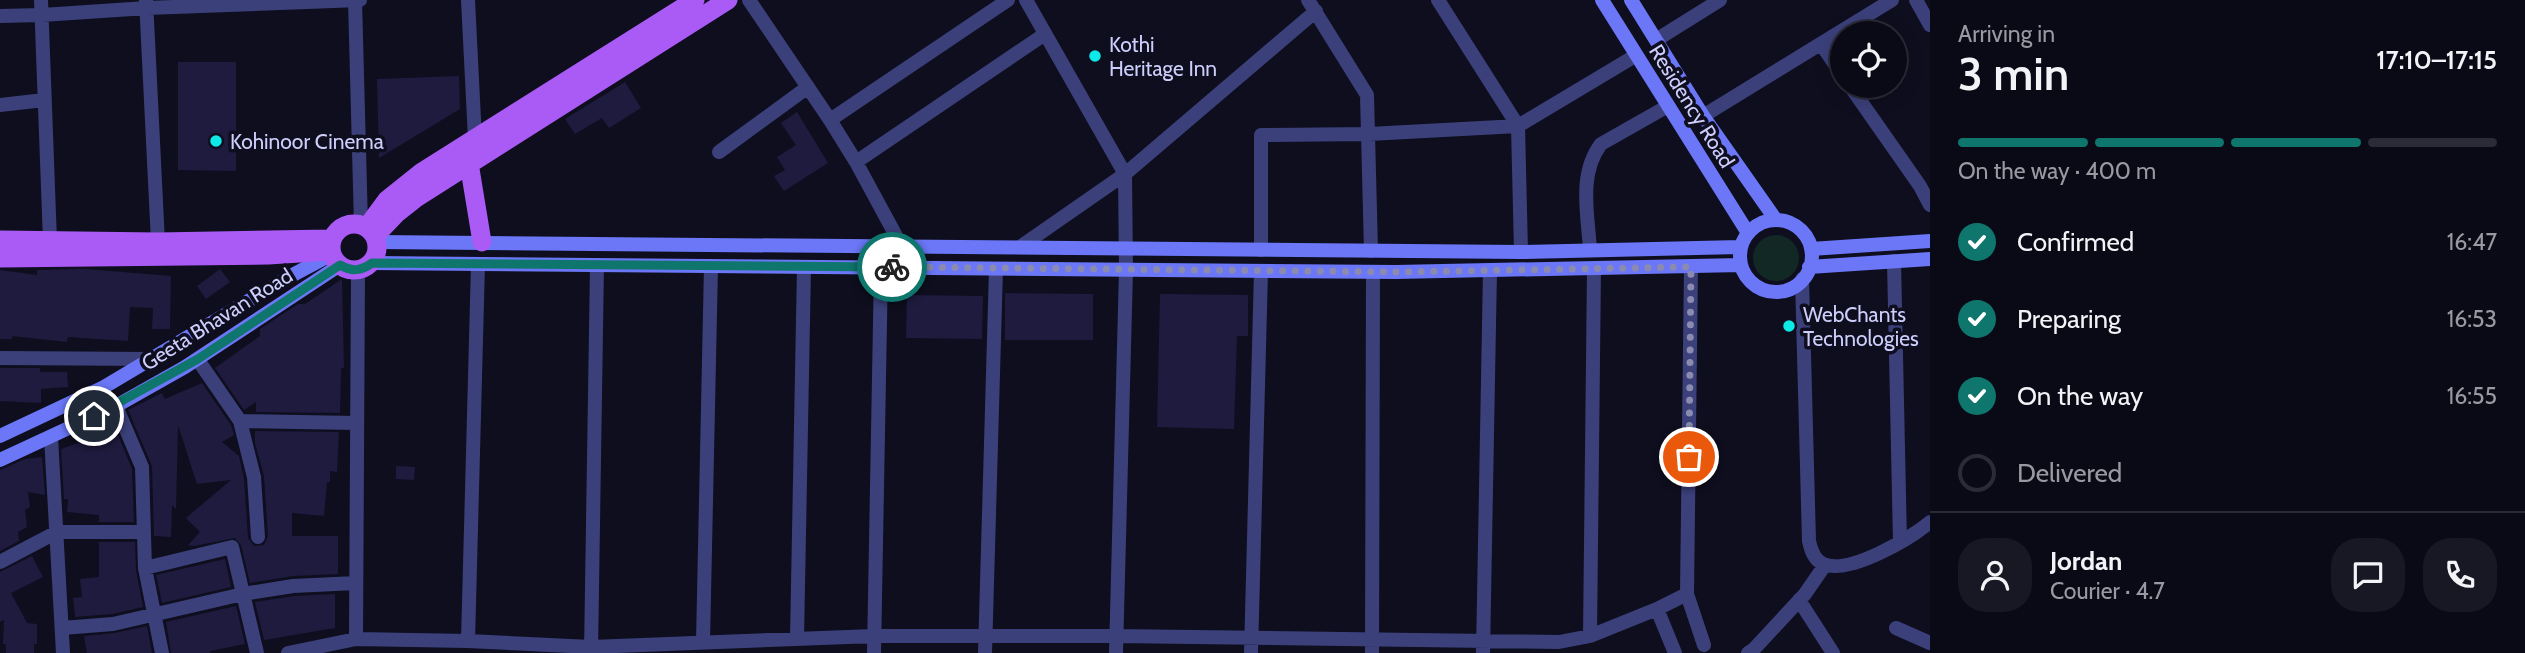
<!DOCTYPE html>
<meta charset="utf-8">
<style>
:root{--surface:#0a0a17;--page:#181824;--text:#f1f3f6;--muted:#999aa1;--line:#2a2b36;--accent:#0f766e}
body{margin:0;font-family:Cabin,sans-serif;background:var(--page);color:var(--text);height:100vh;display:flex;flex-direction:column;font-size:26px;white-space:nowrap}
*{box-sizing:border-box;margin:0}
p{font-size:23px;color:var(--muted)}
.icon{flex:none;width:38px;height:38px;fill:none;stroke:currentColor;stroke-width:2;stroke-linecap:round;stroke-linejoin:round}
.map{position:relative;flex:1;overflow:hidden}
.details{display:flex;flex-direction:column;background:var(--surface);width:595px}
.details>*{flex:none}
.controls{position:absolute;left:1830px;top:21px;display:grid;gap:14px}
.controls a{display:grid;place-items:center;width:77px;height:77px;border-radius:50%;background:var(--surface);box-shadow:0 4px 18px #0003,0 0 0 2px var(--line);font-size:35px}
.pin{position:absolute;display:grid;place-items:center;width:60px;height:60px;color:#fff;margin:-30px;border:4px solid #fff;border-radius:50%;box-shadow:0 2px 7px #0007}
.courier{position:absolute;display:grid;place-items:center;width:70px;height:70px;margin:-35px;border:5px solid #0f766e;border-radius:50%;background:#fff;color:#222;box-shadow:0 2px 9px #0007}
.headline em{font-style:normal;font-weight:600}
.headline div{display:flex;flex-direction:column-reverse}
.headline{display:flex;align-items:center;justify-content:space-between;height:119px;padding:0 28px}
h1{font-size:46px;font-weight:600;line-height:52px}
.bar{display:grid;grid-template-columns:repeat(4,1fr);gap:10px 7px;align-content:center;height:84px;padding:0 28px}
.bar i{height:9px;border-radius:5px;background:var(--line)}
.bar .current{background:var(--accent)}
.bar p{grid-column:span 4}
.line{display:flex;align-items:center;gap:18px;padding:0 28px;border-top:2px solid var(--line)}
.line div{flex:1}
.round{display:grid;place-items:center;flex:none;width:74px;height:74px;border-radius:28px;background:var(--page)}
ol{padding:0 28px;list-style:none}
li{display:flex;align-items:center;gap:21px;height:77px}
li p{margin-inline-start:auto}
li .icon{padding:7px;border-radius:50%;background:var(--accent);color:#fff;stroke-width:4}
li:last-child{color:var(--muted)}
li i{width:38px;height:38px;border:4px solid var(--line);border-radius:50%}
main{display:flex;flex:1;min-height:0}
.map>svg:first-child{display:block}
.green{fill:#112825}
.building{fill:#1e1b3f}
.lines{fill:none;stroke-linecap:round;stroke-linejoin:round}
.minor{stroke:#3b407b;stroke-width:14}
.tertiary{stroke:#3b407b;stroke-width:14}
.secondary{stroke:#6b77f7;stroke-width:14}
.primary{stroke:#aa5bf6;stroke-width:19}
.done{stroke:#8b8baf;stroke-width:7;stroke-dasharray:0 12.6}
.route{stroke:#0f766e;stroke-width:9}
.poi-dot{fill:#0de9e6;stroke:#0e0e1f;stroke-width:2.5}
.labels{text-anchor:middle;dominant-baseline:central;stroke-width:7;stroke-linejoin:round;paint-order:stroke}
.poi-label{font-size:21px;fill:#cecefc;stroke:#0e0e1f;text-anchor:start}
.street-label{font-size:21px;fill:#cecefc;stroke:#0e0e1f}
</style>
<main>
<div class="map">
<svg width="1930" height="653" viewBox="0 0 1930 653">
<rect width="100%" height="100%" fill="#0e0e1f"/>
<!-- green -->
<path class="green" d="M1753 258a23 23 0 1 1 46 0a23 23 0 1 1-46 0Z"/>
<!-- building -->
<path class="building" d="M178 62H236V171L178 170Z
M459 76 460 109 379 158 377 79Z
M625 82 641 108 609 128 602 118 575 134 565 119Z
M797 112 828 163 784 191 774 176 785 170 777 157 796 145 781 123Z
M86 269 171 276 170 329H152L153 308 130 307 128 341 68 337 67 342 12 336V339H0V270L37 275V270Z
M220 269 230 282 206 299 197 286Z
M342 279 344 368H341L340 413 256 412V402L244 410 215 368 260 336V329L298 304H305Z
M1005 293 1093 294V340H1005Z
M1160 294 1248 295V336H1237L1234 429 1157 427Z
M907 295 983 296 982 339 906 338Z
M0 368H40V372H67L68 387 41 389V403L0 401Z
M202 383 231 425 234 435 222 442 239 456 244 479 248 538 254 546 264 545 268 536 264 476 255 443V431L339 432 337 472 330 471V482H327L324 516 292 513V536H338V574L293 576 250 583 241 545 235 538 194 546 188 545 200 532 186 518 231 480 197 484 178 425 176 509 172 505 171 537 154 536 152 466 128 410 162 393 165 399Z
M116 430 132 469 134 522H99V515L67 512 68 499H64L61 449Z
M42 457 45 495 28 492 30 507 25 510 27 527 18 532 19 541 0 551V470L25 459Z
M396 466 415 467 414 480 396 479Z
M99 542H135L136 570 143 607 112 614 75 617 73 598 82 597 80 579 99 577Z
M32 556 43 577 11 593 27 623 37 624V644H34V653H6V644H3L4 620 0 622V572Z
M225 559 231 587 162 603 156 575Z
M335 594V628L264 640 255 602 294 596Z
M236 606 245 644 210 651V653H171L166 622Z
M147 626 152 653H87L84 636 115 633Z"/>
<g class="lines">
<!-- minor -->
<path class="minor" d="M41 0 50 241
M146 0 158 242
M468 0 475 139
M749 0 830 120 856 162 901 245V267
M1026 0 1125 174 1126 270 1116 653
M1308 0 1367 95 1371 251
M1438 0 1518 126 1521 252
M1916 0 1930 25
M0 16 42 15 147 8 360 0
M1656 40 1720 0
M1821 44 1843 76
M1850 86 1920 186 1930 205
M0 105 44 100
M1703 116 1892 0
M830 120 1008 0
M719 152 808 87
M856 162 1045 34
M1020 247 1125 174 1316 11
M1261 250V135L1369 134 1518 126 1635 56
M1590 250C1588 215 1578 174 1601 144L1668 106
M1894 261 1900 542
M1802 279 1809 541C1811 550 1814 560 1823 564 1849 575 1910 539 1930 522
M0 358 152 359
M198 360 240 421 254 477 258 537
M116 406 142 467 145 568 162 653
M240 421 357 423
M51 437 63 653
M0 562 57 532H143
M145 568 232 547 257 653
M1687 594 1704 645
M1799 600 1833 653
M1657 609 1675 653
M62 628 113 624 243 594 293 586 356 583
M1896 628 1930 643
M1590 636 1594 268
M356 639 358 270
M797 639 804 267
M468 641 478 264
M703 642 711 266
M288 653 356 639 468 641 591 647 874 636H1115L1559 642 1590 636 1657 609 1687 594 1691 267
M591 653 597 265
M874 653 881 267
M985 653 996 269
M1251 653 1261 271
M1372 653 1373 272
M1483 653 1490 270
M1748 653 1754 649 1805 594 1825 565"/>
<!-- tertiary -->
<path class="tertiary" d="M355 0 361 225"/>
<!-- secondary -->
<path class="secondary" d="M1602 0 1748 233
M1631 0 1703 116 1776 220
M1740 256a36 36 0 1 1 72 0a36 36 0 1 1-72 0Z
M377 242 1521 252 1740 247
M1811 249 1930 241
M372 263 1396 272 1741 265
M1809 267 1930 259
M0 436 104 387 287 278 332 254
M0 460 116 406 185 367 340 265"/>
<!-- primary -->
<path class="primary" d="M469 163 482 242
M331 247a23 23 0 1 1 46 0a23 23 0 1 1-46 0Z
M367 227 387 200 422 172 695 0
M375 236 397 213 416 198 728 0
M0 240 158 242 332 239
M0 258 268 255 331 251"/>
</g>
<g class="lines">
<!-- done -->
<path class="done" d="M892 267 1396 272 1691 267 1689 457"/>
<!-- route -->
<path class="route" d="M94 416 198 359 340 265C352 272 361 271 372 263L892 267"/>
</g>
<!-- markers -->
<g class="poi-dot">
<circle cx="1095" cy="56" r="7"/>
<circle cx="216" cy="141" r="7"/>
<circle cx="1789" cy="326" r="7"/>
</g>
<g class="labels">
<!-- poi labels -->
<g class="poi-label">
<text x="1109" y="44">Kothi<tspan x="1109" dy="24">Heritage Inn</tspan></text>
<text x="230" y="141">Kohinoor Cinema</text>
<text x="1803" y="314">WebChants<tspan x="1803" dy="24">Technologies</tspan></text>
</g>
<!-- street labels -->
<g class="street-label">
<text transform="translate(1692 106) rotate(58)">Residency Road</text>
<text transform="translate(217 319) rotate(-32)">Geeta Bhavan Road</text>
</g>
</g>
</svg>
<div class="controls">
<a><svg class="icon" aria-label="locate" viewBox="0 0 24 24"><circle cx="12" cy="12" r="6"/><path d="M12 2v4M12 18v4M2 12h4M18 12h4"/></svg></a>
</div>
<div class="pin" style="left:1689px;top:457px;background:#ea580c"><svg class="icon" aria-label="bag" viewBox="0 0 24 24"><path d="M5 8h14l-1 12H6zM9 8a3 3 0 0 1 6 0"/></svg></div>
<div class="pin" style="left:94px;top:416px;background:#1f2937"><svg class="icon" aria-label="home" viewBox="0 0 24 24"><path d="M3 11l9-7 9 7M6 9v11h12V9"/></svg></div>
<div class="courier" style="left:892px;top:267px"><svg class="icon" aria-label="bike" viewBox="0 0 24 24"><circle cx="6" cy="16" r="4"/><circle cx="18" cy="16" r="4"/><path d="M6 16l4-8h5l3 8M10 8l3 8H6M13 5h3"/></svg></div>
</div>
<section class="details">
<div class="headline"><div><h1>3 min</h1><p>Arriving in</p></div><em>17:10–17:15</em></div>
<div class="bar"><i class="current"></i><i class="current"></i><i class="current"></i><i></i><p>On the way · 400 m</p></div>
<ol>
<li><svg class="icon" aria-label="check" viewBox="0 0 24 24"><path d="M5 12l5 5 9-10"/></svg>Confirmed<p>16:47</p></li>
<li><svg class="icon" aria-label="check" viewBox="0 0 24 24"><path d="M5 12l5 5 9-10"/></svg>Preparing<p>16:53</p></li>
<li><svg class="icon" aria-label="check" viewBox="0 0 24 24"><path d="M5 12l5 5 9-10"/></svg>On the way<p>16:55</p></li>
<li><i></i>Delivered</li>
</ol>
<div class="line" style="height:126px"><a class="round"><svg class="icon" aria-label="person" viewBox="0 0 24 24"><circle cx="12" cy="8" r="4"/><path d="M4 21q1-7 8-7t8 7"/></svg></a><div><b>Jordan</b><p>Courier · 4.7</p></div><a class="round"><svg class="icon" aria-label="chat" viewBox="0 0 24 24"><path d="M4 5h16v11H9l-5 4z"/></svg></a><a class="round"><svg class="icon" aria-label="phone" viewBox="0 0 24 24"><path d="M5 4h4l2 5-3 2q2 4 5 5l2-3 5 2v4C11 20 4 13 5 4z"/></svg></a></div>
</section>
</main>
